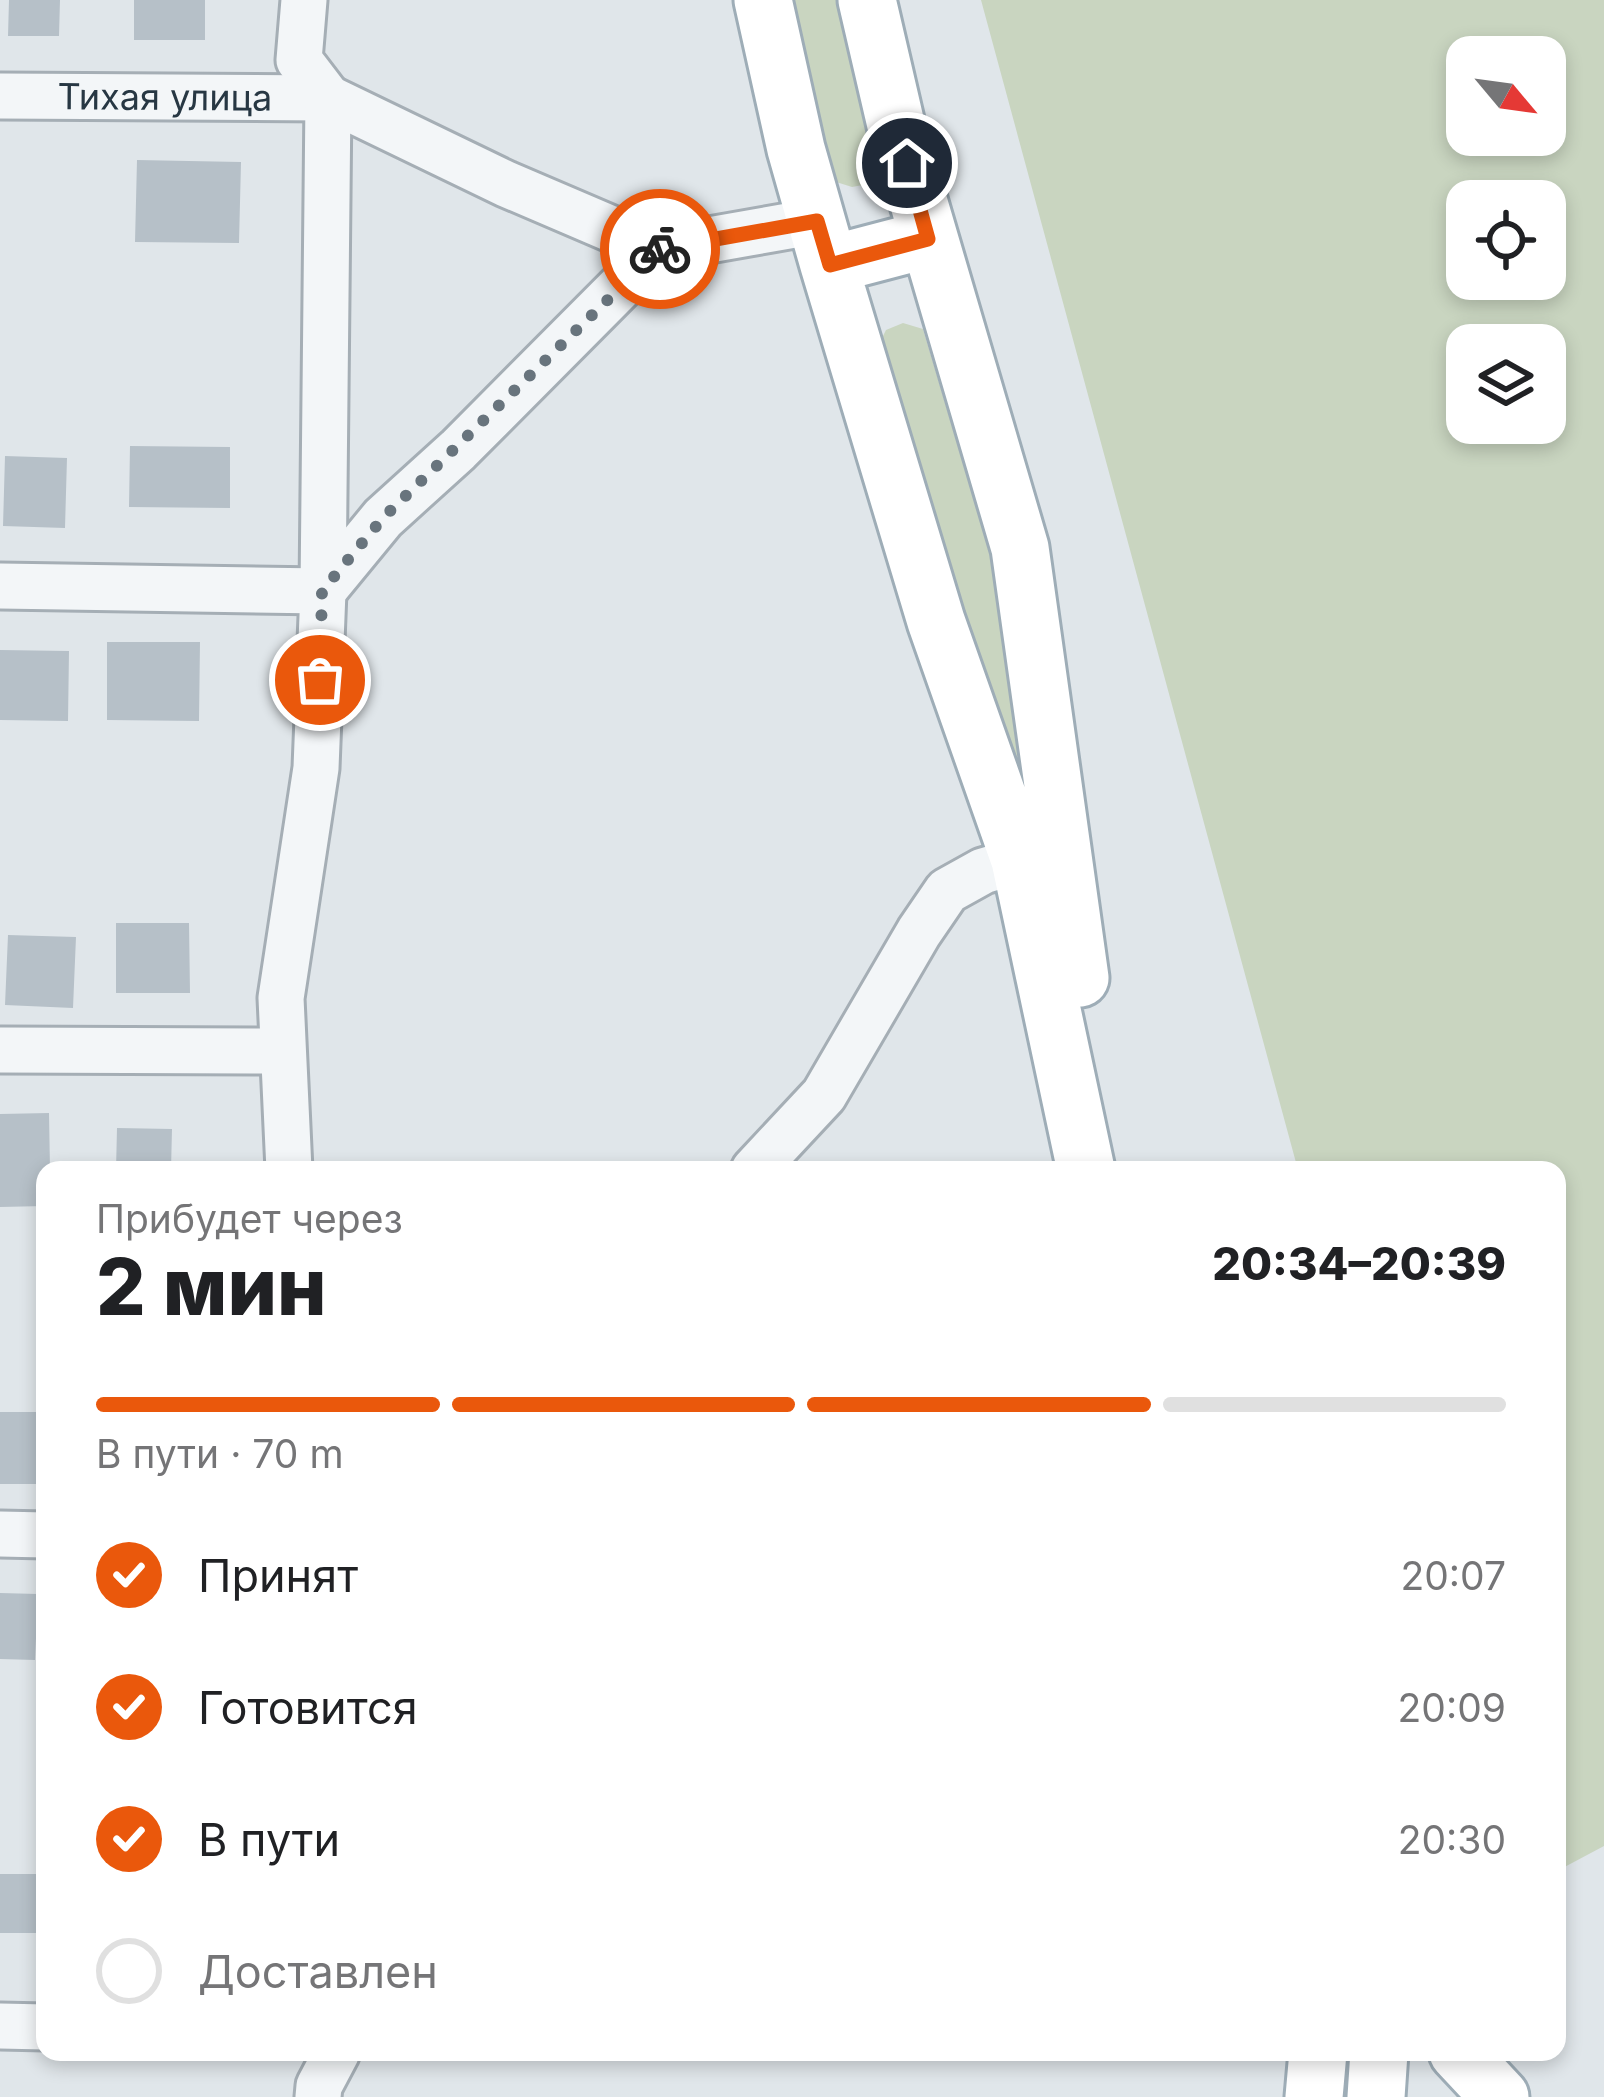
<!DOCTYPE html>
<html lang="ru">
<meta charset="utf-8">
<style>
:root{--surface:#fff;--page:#f6f6f6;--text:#202124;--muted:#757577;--line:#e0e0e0;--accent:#ea580c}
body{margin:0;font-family:Inter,sans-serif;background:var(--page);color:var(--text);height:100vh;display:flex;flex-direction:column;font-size:45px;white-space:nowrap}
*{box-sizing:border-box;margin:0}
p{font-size:39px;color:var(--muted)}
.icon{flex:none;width:66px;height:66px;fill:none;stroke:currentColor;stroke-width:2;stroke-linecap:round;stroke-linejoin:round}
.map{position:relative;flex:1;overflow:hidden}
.side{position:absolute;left:36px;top:1161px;width:1530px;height:900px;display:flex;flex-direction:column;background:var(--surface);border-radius:24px;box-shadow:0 6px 18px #0003}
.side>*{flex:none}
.needle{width:78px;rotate:119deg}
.tools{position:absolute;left:1446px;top:36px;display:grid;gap:24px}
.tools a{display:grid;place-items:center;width:120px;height:120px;border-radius:24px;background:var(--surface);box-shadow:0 6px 18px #0003;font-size:60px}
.pin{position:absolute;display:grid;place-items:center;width:102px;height:102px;color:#fff;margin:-51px;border:6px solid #fff;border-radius:50%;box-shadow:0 3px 12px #0007}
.courier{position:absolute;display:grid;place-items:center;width:120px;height:120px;margin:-60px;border:9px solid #ea580c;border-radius:50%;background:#fff;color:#222;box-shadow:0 3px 15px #0007}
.summary em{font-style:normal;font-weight:800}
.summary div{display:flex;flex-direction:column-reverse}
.summary{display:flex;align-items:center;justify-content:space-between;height:204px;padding:0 60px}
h1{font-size:78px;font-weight:800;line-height:90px}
.bar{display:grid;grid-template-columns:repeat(4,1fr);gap:18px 12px;align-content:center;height:144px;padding:0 60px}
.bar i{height:15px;border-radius:9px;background:var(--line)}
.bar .on{background:var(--accent)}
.bar p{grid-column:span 4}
ol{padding:0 60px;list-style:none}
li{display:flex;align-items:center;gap:36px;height:132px}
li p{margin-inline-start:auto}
li .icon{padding:12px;border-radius:50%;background:var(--accent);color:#fff;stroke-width:4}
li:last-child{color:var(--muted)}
li i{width:66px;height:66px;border:6px solid var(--line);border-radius:50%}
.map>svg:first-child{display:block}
.green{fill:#c9d5c0;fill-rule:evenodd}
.building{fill:#b6c0c8}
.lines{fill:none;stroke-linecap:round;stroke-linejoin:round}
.minor-casing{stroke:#a5aeb5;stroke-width:51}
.major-casing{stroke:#9eadb7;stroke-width:63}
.minor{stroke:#f3f6f8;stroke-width:45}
.major{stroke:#fff;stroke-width:57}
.done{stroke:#68747d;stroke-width:12;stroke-dasharray:0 21.6}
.route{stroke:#ea580c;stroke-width:15}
.labels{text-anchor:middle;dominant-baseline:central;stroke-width:10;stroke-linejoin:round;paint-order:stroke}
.street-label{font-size:36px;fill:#273743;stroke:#f0f4f7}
</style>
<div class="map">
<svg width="1604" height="2097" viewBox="0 0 1604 2097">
<rect width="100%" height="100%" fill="#e0e6ea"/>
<!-- green -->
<path class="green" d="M788 0H843L878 168 868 184 852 187 833 181Z
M981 0H1604V1846L1557 1871V1170H1298ZM1545 57V135H1467V57ZM1545 201V279H1467V201ZM1467 345H1545V423H1467Z
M903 323 923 329 1008 613 1053 911 878 346 886 330Z"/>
<!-- building -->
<path class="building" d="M9 0H60L59 36H8Z
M134 0H205V40H134Z
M137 160 241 162 239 243 135 242Z
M130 446 230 447V508L129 507Z
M5 456 67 458 65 528 3 526Z
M107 642H200L199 721 107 720Z
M0 650 69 651 68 721 0 720Z
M116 923H189L190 993H116Z
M8 935 76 937 73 1008 5 1005Z
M49 1113 50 1170H45V1206L0 1207V1114Z
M117 1128 172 1129 171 1170H116Z
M0 1412H45V1484H0Z
M0 1593 38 1594 35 1660 0 1659Z
M0 1874H45V1933H0Z"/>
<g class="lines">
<!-- minor casing -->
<g class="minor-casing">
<g id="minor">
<path id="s1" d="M0 96 328 98 506 184 658 249 817 221"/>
<path d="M0 586 323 591 383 518 458 450 658 249"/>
<path d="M0 1050 282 1051"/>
<path d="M289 1170 281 998 316 768 323 591 328 98 299 60 304 0"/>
<path d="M754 1170 824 1095 919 932 947 891 983 871 1020 860"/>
<path d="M0 1534 45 1535"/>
<path d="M0 2026 45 2027"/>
<path d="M318 2097 319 2086 337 2052"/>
</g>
</g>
<!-- major casing -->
<g class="major-casing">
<path id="major" d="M763 0 796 149 829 265 936 621 1020 860 1086 1170
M867 0 896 125 1020 548 1080 978
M829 265 928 239
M1458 2052 1500 2097
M1314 2097 1318 2052
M1376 2097 1379 2052"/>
</g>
<!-- minor -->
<use href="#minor" class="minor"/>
<!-- major -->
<use href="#major" class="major"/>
</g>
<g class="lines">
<!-- done -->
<path class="done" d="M320 680 322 591 383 518 660 249"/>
<!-- route -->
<path class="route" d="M660 249 817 221 830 265 928 239 907 163"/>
</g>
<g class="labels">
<!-- street labels -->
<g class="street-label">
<text stroke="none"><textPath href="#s1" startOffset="165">Тихая улица</textPath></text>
</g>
</g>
</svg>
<div class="tools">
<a><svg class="needle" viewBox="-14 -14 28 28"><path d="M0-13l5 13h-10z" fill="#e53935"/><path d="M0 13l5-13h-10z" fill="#757577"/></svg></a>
<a><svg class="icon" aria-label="locate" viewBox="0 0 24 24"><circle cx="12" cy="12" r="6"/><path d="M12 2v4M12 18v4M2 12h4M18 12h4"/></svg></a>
<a><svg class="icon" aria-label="layers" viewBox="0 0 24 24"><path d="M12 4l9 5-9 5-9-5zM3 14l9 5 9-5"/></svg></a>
</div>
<div class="pin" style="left:320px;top:680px;background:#ea580c"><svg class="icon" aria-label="bag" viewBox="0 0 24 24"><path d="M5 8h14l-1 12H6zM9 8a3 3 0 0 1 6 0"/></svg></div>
<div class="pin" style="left:907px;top:163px;background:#1f2937"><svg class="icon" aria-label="home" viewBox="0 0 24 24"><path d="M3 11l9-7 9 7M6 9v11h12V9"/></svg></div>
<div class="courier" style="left:660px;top:249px"><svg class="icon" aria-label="bike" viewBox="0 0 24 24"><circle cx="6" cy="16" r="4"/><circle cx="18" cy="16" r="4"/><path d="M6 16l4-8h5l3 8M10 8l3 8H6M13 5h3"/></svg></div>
<section class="side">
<div class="summary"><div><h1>2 мин</h1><p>Прибудет через</p></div><em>20:34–20:39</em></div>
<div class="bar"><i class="on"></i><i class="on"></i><i class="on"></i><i></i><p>В пути · 70 m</p></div>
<ol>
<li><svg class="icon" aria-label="check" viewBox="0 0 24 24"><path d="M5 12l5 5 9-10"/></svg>Принят<p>20:07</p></li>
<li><svg class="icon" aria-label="check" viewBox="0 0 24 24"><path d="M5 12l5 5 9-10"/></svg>Готовится<p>20:09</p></li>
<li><svg class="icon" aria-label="check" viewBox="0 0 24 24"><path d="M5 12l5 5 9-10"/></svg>В пути<p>20:30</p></li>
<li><i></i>Доставлен</li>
</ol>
</section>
</div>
